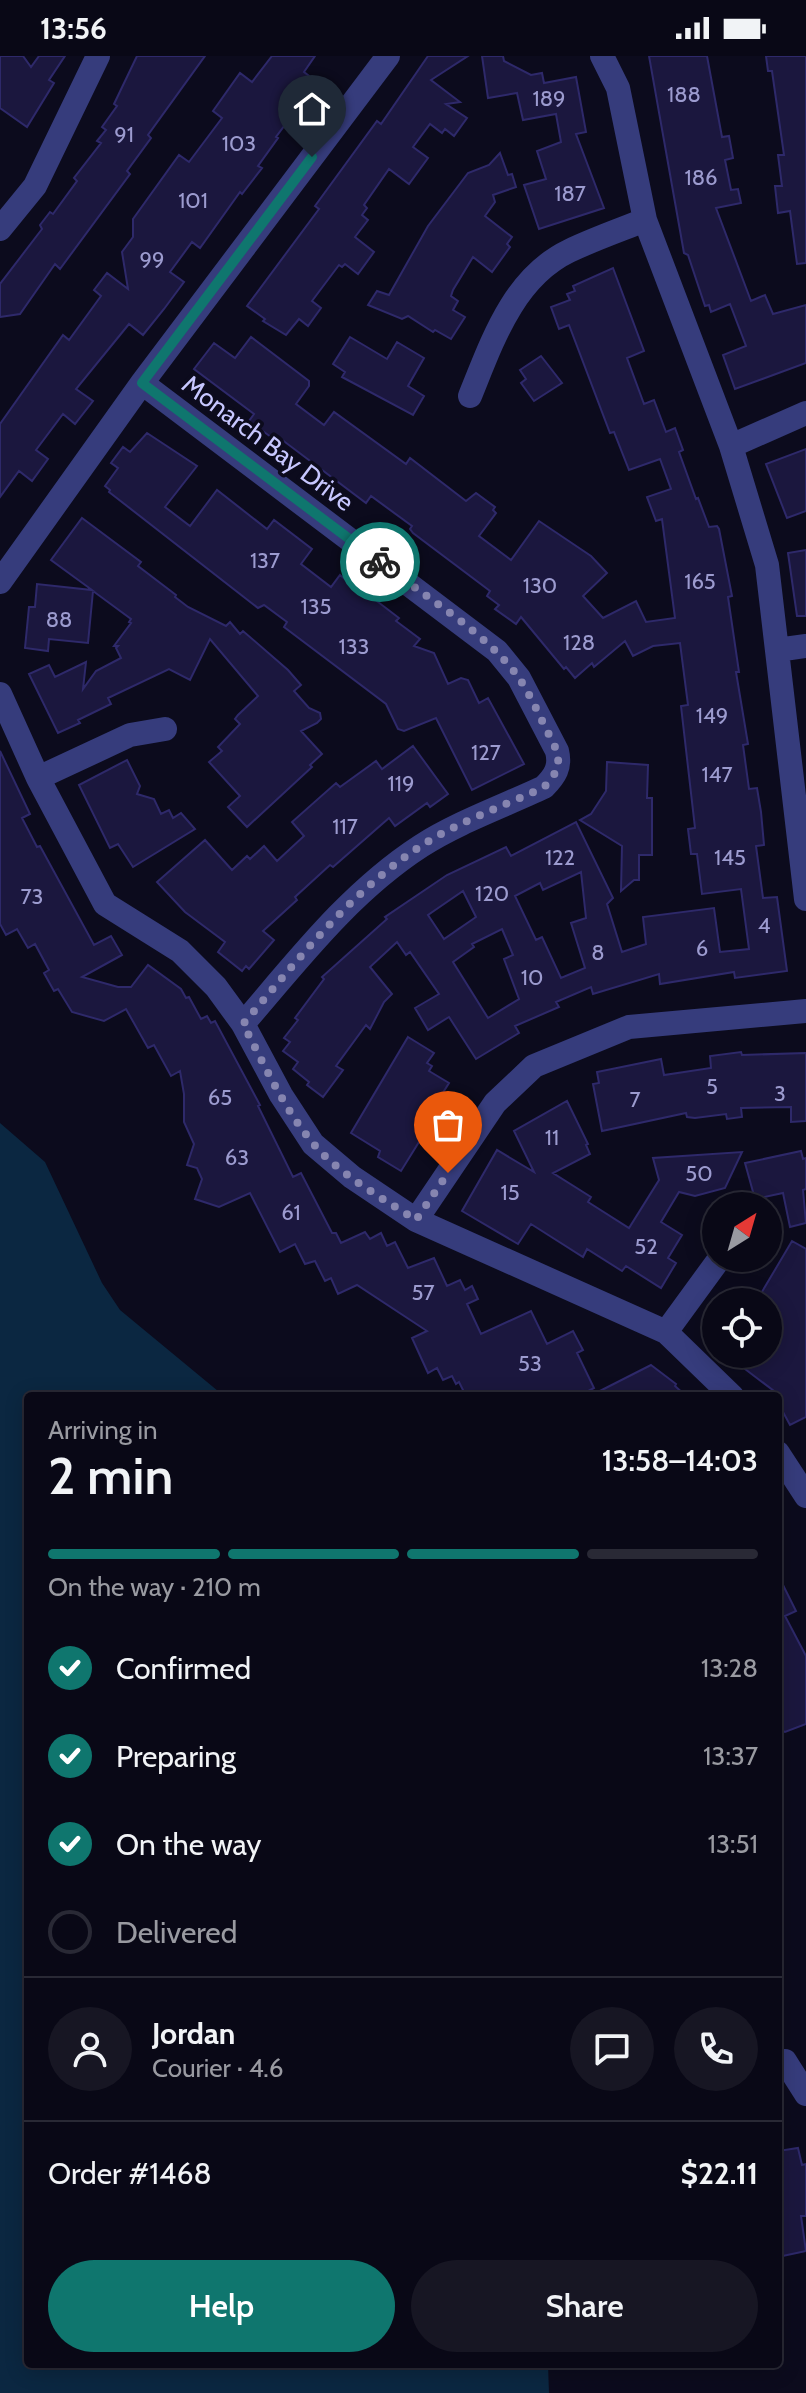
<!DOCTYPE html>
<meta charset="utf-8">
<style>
:root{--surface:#090816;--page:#171623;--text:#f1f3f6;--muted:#999aa1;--line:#292935;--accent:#0f766e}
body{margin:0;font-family:Cabin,sans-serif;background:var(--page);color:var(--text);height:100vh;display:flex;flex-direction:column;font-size:30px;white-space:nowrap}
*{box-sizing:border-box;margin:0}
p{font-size:26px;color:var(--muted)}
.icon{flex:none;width:44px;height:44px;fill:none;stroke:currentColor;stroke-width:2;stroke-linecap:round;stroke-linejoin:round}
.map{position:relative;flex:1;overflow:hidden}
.sheet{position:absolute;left:24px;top:1336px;width:758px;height:976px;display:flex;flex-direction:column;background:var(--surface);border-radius:8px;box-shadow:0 4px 20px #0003,0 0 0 2px var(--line)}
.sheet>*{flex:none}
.needle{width:52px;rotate:37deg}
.tools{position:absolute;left:702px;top:1136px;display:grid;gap:16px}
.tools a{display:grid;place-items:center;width:80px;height:80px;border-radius:50%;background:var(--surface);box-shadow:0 4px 20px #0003,0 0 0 2px var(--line);font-size:40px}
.pin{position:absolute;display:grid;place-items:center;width:68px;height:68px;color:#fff;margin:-82px -34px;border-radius:50% 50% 50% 0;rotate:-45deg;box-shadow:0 0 8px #0007}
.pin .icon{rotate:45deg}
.courier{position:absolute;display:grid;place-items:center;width:80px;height:80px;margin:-40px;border:6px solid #0f766e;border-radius:50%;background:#fff;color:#222;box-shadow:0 2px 10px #0007}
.summary em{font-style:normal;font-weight:600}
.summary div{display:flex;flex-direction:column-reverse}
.summary{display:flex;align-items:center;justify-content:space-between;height:136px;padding:0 24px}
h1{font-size:52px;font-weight:600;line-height:60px}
.bar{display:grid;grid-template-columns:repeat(4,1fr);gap:12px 8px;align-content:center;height:96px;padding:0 24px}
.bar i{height:10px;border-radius:6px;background:var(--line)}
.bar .current{background:var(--accent)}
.bar p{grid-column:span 4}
.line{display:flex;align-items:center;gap:20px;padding:0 24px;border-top:2px solid var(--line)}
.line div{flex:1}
.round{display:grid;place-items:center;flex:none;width:84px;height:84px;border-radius:42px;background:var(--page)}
ol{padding:0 24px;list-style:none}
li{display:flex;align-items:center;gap:24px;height:88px}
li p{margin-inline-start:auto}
li .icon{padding:8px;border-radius:50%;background:var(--accent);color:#fff;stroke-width:4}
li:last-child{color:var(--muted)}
li i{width:44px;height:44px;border:4px solid var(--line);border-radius:50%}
.button{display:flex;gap:16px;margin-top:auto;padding:16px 24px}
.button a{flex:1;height:92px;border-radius:48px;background:var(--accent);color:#fff;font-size:32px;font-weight:600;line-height:92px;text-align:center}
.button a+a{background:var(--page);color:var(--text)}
.status{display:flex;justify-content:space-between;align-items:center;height:56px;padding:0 40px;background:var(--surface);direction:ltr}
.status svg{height:22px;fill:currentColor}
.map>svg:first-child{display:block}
.water{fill:#0b2741}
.building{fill:#1b173e;stroke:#2e296a;stroke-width:2;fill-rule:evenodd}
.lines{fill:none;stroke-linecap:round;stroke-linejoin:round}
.minor{stroke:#363c7c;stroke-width:24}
.done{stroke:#8685b0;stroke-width:8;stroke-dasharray:0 14.4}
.route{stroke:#0f766e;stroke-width:10}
.labels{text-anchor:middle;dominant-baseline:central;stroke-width:7;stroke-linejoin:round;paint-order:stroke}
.number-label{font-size:22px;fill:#9c9bcf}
.street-label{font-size:26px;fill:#c7c7ff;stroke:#0c0b1d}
</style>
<div class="status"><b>13:56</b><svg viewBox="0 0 49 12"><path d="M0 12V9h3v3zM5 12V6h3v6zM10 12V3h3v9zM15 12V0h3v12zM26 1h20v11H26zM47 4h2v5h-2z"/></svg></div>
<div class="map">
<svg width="806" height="2337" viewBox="0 0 806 2337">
<rect width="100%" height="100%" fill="#0c0b1d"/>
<!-- water -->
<path class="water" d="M0 1067 45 1106 102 1227 120 1254 224 1340H28V2308H548L549 2337H0Z"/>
<!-- building -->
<path class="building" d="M0 0H23L31 11 39 0H65L49 24 54 27 27 71 0 52Z
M137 0H205L148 79 151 82 127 115 130 118 60 213 55 208 20 258 0 261V228L42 173 40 169 50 156 53 158 77 125 74 122 101 87 97 85 106 74 102 71 117 50 114 48Z
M272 0H315L304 16 317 26 276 81 278 82 258 110 262 112 242 138 240 136 200 192 192 186 170 216 184 226 164 253 143 279 129 268 76 333 93 345 75 368 63 358 36 394 48 403 32 425 19 415 0 441V368L63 279 69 284 101 240 94 234 107 217 128 233 122 196 133 181V163L179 99 189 106 222 62 213 55 240 17 252 26Z
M428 0H468L431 24 460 46 446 48 467 62 454 80 445 73 442 77 430 68 413 91 428 102 409 128 389 113 364 149 367 152 362 159 368 164 355 181 374 196 358 218 345 208 342 211 339 209 312 245 321 252 308 270 299 263 286 279 263 265 265 263 247 250 319 153 315 150 377 65 381 68Z
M482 0H503L504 5 531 19 542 17 544 27 576 21 586 76 576 78 604 152 539 173 524 129 546 123 537 95 561 86 556 58 523 64 517 37 488 42Z
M649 0H707L722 81 729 80 733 102 725 104 731 134 738 133 741 147 716 152 751 245 765 239 773 258 806 249V307L735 333 723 299 746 290 730 248 711 256 709 249 705 250 688 199 684 197Z
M766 0H806V207L797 208 790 155 778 157 775 130H782L778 99H784L772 15H768Z
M500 97 508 119 512 118 516 131 493 139 495 146 485 160 512 181 507 188 510 191 492 216 473 201 453 234 451 240 458 245 453 254 465 261 451 283 435 274 433 276 408 260 402 263 368 249 377 235 389 239 428 170 468 117 489 109Z
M613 212 644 295 627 302 644 348 654 344 666 376 675 372 683 394 679 396 696 443 698 442 709 471 717 470 719 473 732 540 728 541 739 616H736L748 688 743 689 749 733 757 732 761 756 764 789 756 790 763 842 777 841 787 915 735 922 734 916 660 928 659 918 593 938 591 931 556 946 559 951 515 970 519 977 476 1003 449 961 428 974 415 952 439 938 410 896 406 899 397 886 370 911 392 938 384 946 370 973 366 969 336 1010 343 1014 323 1041 307 1029 309 1026 293 1013 298 1006 283 995 290 986 284 982 298 964 295 962 324 923 322 921 387 863 385 861 447 819 506 791 511 800 576 766 613 842 607 848 622 896 646 888 643 861 714 852 720 896 749 893 741 833 702 838 697 798H691L688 773 695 772 681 650 688 649 680 587 653 590 633 600 625 585 594 611 592 607 575 622 566 611 564 613 521 561 516 568 495 553 499 549 487 540 490 535 413 477 410 473 412 470 371 440 366 447 281 383 273 379 271 381 249 365 254 358 194 313 214 287 235 302 251 281 309 325V330L296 348 324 369 334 356 406 408 410 402 466 445 476 437 495 451 493 454 496 457 479 480 511 504 539 465 591 500 607 517 583 540 603 562 636 545 646 566 675 562 662 463 656 465 647 441 671 433 660 403 629 414 614 376 610 377 569 269 559 273 551 251 570 244 567 238 575 235 573 230ZM581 816 586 862 571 867 585 912 561 922 542 881 536 884 515 840 540 827 543 834ZM463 835 476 861 444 883 428 859ZM502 873 513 899 504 903 519 943 488 962 453 906 474 891 472 888Z
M350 281 387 303 397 286 424 302 408 330 424 340 413 359 342 321 345 316 333 308Z
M541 300 562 327 534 345 521 327 526 323 520 314Z
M147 377 197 410 165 451 190 470 217 434 267 473 274 464 312 493 301 508 331 531 340 519 346 524 348 523 399 562 396 565 420 583 414 590 434 597 448 628 461 622 468 624 479 647 488 642 524 708 472 734 436 662 404 675 398 673 386 648 284 571 287 566 264 549 258 552 109 436 110 434 105 430 118 412 111 407 123 391 130 396Z
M806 393V455L787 462 766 408Z
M82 462 141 506 138 510 176 539 175 541 188 551 226 570 230 566 240 578 243 575 288 614 301 629 294 635 309 652 320 657 321 663 317 667 301 675 322 698 310 709 312 711 247 771 228 751 240 740 209 706 222 695 218 691 240 668 235 663 238 659 258 640 210 583 190 624 169 613 108 642 111 648 78 664 80 667 58 677 29 618 49 609 55 621 86 606 83 633 96 615 121 602 116 592 118 590H114L131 567 129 566 131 563 93 535 88 587 49 583 48 595 25 592 29 551H35L37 528 92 534 51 504Z
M806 494V560H797L788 497Z
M413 690 448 738 430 751 427 747 395 770 389 762 333 811 330 809 295 841 297 844 263 875 274 884 249 913 246 910 242 915 218 896 225 886 185 856 157 826 205 784 232 814 247 800 250 803 264 790 277 805 304 780 292 766 336 727 340 731 376 705 382 713Z
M0 695 30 758 22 762 37 791 40 790 94 889 111 880 122 899 82 921 118 931H131L148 909 181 933 186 942 189 941 201 963 207 960 211 967 215 965 260 1049 258 1050 293 1121 301 1117 332 1177H336L341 1187 365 1176 370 1183 381 1177 387 1190 395 1186 408 1212 434 1202 447 1230 460 1224 465 1234 472 1230 478 1243 467 1248 481 1278 531 1255 547 1288 573 1275 583 1294 577 1297 594 1332 579 1340H466L459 1326 456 1328 452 1320 443 1324 437 1312 428 1317 412 1282 427 1275 357 1229 338 1238 331 1222 325 1225 315 1205 305 1208 295 1188 280 1196 250 1137 219 1151 195 1143 202 1123 197 1112 187 1109 194 1088 184 1066V1038L180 1015 171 1020 154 989 148 992 126 953 104 965 72 956 58 933 54 935 44 917 49 914 35 888 28 892 17 873 6 879 0 868Z
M127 704 140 730 137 738 154 743 161 758 169 754 173 762 181 757 195 773 133 811 118 788 110 792 79 729Z
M607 706 648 709 647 742H652V799H639V824H634L621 835 622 790 580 764 591 758 606 735Z
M408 981 434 997 427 1007 432 1010 429 1015 449 1027 422 1070 427 1073 401 1115 378 1101 380 1095 351 1077Z
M741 996 742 999 806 997V1065L791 1066V1051L741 1052 742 1061 727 1063 726 1058 695 1062 687 1061 686 1057 602 1075 593 1028 599 1027 597 1016 661 1003 664 1019 711 1012 710 1000Z
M567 1045 588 1088 586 1089 590 1098 553 1117 591 1141 588 1146 629 1172 659 1124 653 1102 742 1096 725 1132 695 1140 679 1136 661 1166 682 1179 668 1202 676 1207 661 1232 626 1210 622 1215 587 1193 583 1201 531 1168 518 1188 462 1155 497 1094 534 1116 514 1075Z
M801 1095 803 1103 806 1102V1133L803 1134 806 1167 790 1171 783 1137 755 1143 745 1107Z
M792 1185 806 1193V1361L790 1369 783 1356 778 1358V1338L745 1313 746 1311 730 1298H768V1246H756Z
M651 1309 676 1328 675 1330 686 1340H590Z
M778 1519 796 1555 785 1560 806 1600V1668L785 1676 778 1673Z
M798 2092 802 2109 806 2108V2160H801L806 2195 778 2201V2095Z"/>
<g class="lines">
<!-- minor -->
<path class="minor" d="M602 0 618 32 645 164 731 390 767 509 806 843
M0 173 35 130 98 0
M142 327 497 595 519 622 557 695C561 711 555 720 544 731 506 749 456 767 421 790 350 836 298 904 243 968
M470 340C492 286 513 222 569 195 594 183 620 174 645 164
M731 390 806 357
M0 526 142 327 388 0
M777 594 806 590
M0 638 38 722 105 848 180 895 216 931 243 968 281 1039 313 1088 352 1121 416 1164 666 1276 732 1340
M38 722 130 679 165 673
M416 1164 495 1047 534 1010 629 971 806 955
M666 1276 720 1202
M778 1397 806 1440
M785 2005 806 2038"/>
</g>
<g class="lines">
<!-- done -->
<path class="done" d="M380 506C423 539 488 578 519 622 529 637 537 654 545 671 558 696 567 708 544 731 505 750 457 766 421 790 350 836 298 904 243 968 264 1008 283 1051 312 1086 337 1117 382 1142 416 1164L448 1117"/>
<!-- route -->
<path class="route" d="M312 101 142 327 380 506"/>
</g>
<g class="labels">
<!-- number labels -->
<g class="number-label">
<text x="684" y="38">188</text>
<text x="549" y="42">189</text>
<text x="124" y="78">91</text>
<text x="239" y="87">103</text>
<text x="701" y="121">186</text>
<text x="570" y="137">187</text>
<text x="193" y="144">101</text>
<text x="152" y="203">99</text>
<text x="265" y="504">137</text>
<text x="700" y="525">165</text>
<text x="540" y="529">130</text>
<text x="316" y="550">135</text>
<text x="59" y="563">88</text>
<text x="579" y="586">128</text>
<text x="354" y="590">133</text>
<text x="712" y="659">149</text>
<text x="486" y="696">127</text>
<text x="717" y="718">147</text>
<text x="401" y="727">119</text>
<text x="345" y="770">117</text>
<text x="560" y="801">122</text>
<text x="730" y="801">145</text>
<text x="492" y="837">120</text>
<text x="32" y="840">73</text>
<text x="764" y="869">4</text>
<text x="702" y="892">6</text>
<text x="598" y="896">8</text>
<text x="532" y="921">10</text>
<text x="712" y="1030">5</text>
<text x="780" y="1037">3</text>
<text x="220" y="1041">65</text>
<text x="635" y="1043">7</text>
<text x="552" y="1081">11</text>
<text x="237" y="1101">63</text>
<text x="699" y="1117">50</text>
<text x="510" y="1136">15</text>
<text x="291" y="1156">61</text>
<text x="646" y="1190">52</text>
<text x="423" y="1236">57</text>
<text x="530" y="1307">53</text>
</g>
<!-- street labels -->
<g class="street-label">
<text transform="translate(268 387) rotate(37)">Monarch Bay Drive</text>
</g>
</g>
</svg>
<div class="tools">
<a><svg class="needle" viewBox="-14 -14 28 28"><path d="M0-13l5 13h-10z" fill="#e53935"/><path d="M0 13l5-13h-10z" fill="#999aa1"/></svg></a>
<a><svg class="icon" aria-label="locate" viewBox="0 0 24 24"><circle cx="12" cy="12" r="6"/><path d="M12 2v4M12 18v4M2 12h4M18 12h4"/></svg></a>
</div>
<div class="pin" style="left:448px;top:1117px;background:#ea580c"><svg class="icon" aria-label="bag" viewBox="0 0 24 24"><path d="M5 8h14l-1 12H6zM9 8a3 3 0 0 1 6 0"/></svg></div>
<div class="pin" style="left:312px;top:101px;background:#1f2937"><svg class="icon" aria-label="home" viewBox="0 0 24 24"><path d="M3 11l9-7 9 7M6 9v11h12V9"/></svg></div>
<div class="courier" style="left:380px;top:506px"><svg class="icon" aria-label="bike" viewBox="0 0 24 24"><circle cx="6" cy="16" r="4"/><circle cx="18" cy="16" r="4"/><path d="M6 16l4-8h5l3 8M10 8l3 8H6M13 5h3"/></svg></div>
<section class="sheet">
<div class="summary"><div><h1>2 min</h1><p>Arriving in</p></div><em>13:58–14:03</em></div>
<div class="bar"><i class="current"></i><i class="current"></i><i class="current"></i><i></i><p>On the way · 210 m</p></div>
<ol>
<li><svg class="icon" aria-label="check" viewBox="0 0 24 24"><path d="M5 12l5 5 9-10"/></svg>Confirmed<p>13:28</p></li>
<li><svg class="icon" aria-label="check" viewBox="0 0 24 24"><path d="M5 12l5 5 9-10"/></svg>Preparing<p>13:37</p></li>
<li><svg class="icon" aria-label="check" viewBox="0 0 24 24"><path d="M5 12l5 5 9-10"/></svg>On the way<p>13:51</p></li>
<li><i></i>Delivered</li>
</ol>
<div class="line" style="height:144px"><a class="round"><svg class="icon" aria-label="person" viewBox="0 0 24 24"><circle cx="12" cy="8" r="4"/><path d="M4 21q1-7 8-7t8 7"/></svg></a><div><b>Jordan</b><p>Courier · 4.6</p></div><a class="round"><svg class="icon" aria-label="chat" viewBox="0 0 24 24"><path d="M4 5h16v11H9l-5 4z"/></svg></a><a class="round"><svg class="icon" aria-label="phone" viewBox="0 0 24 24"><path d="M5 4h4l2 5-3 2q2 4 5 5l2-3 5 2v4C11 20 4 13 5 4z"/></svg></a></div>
<div class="line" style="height:104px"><div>Order #1468</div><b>$22.11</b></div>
<div class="button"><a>Help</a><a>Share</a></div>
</section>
</div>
